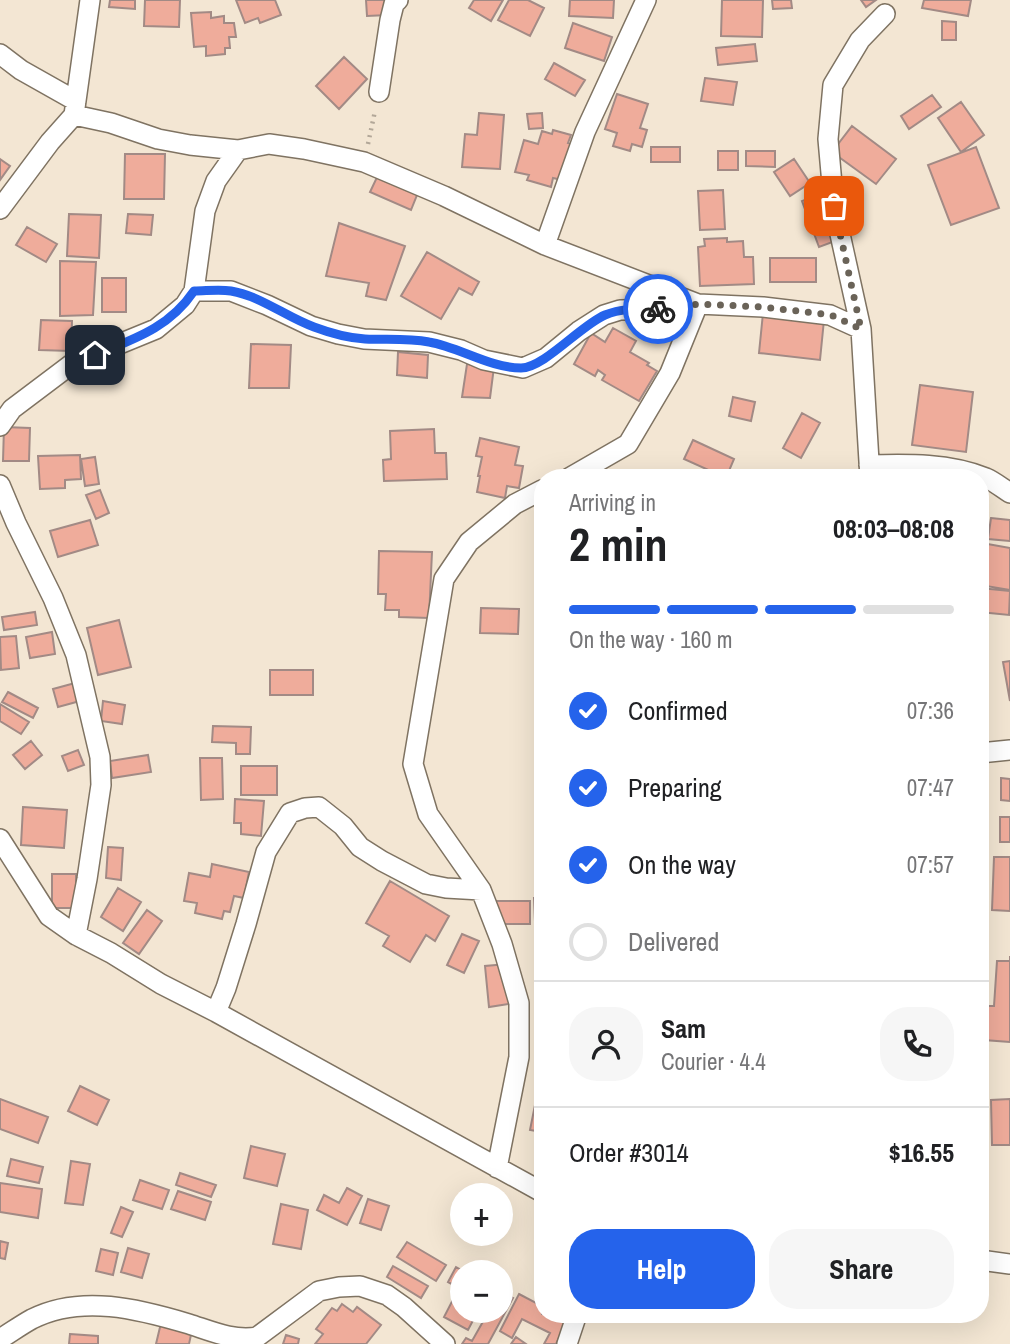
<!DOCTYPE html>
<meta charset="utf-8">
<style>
:root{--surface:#fff;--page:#f6f6f6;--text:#202124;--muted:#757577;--line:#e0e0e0;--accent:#2563eb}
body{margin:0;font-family:"Archivo Narrow",sans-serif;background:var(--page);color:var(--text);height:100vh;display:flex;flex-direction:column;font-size:26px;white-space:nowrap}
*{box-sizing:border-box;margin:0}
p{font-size:23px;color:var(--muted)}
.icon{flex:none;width:38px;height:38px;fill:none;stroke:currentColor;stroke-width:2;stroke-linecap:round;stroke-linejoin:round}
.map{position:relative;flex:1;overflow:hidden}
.details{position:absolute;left:534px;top:469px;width:455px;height:854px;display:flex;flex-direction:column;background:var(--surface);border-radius:28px;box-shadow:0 7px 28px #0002}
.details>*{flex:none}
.fabs{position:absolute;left:450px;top:1183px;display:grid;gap:14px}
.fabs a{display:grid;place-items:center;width:63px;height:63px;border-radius:50%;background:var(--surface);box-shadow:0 7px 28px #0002;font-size:35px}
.pin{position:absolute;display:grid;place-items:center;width:60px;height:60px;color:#fff;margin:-30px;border-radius:14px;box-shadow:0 4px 10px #0006}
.courier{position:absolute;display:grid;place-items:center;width:70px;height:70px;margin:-35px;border:5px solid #2563eb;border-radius:50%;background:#fff;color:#222;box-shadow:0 2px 9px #0007}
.summary em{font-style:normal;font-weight:700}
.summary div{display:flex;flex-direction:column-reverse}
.summary{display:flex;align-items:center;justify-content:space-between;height:119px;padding:0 35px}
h1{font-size:46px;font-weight:700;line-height:52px}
.bar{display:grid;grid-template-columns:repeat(4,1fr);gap:10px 7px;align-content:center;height:84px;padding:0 35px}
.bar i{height:9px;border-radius:5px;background:var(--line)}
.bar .current{background:var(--accent)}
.bar p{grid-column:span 4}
.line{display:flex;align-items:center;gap:18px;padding:0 35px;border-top:2px solid var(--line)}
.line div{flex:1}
.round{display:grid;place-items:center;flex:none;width:74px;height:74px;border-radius:28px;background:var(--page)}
ol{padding:0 35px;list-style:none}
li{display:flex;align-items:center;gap:21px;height:77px}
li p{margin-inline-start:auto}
li .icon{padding:7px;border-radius:50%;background:var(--accent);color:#fff;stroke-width:4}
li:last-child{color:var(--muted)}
li i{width:38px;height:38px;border:4px solid var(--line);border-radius:50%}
.action{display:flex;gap:14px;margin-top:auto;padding:14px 35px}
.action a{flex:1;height:80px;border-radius:28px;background:var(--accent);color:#fff;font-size:28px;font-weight:700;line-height:80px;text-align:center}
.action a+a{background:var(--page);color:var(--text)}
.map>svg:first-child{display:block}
.building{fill:#efac9b;stroke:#a28a85;stroke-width:2}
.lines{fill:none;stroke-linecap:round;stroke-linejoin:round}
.minor-casing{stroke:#7f7362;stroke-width:22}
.path{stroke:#b2a798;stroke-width:4.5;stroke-dasharray:2 5;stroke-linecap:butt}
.minor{stroke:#fff;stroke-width:19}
.done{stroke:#6a6358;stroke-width:7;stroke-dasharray:0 12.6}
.route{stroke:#2563eb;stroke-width:9}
</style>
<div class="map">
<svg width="1010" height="1344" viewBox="0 0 1010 1344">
<rect width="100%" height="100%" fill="#f3e6d3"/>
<!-- building -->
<path class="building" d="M110 0H135V9L109 7Z
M145 0H180L179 27 144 26Z
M236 0H275L281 15 260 23 258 18 245 23Z
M366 0H387L388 15 367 16Z
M474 0H503L491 21 469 8Z
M509 0H528L544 8 530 36 498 20Z
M570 0H614L613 18 569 16Z
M722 0H763L762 37 721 36Z
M772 0H791L792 8 773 9Z
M861 0H876L866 7Z
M924 0H971L968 16 922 8Z
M211 12V18L224 16V23H234L236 37H229L230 48H225V54L206 56V46L194 47 191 13Z
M942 21 956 22V40H942Z
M573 23 612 37 604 61 565 48Z
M755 44 757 61 718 65 716 48Z
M344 57 367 79 339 109 316 86Z
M554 63 585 80 575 96 545 79Z
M705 78 737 82 733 105 701 101Z
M617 94 648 104 640 128 647 130 642 147 632 144 630 151 613 146 617 133 605 129Z
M932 95 941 107 909 129 901 116Z
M961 102 984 135 961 152 938 118Z
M479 113 504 115 500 169 462 167 465 134 477 135Z
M542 113 543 128 529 129 527 114Z
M852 126 896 159 876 184 832 152Z
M553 130 571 135 568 143 572 144 562 180 553 178 551 187 527 180 529 175 515 172 524 140 538 144 542 131 552 134Z
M651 147H680V162H651Z
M976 147 999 208 951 225 928 165Z
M718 151H738V170H718Z
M746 151H775V167L746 166Z
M125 154H165L164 199H124Z
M0 159 10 166 0 180Z
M794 159 810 183 790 196 774 172Z
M379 173 419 190 411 210 370 192Z
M723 190 725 229 700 230 698 191Z
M821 194 838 240 819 247 802 201Z
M69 214 101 215 99 258 67 256Z
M128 214 153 215 151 235 126 233Z
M339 223 405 246 386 300 366 296 369 283 326 276Z
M27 227 57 244 46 262 16 245Z
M727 238V242L743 241 744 257H753L754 284 700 286 698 247 705 246 704 239Z
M427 252 479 282 472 295 459 288 441 319 401 296Z
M770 258H816V282H770Z
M60 261 96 262 93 315 60 316Z
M102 278H126V312H102Z
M763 313 824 320 820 360 759 353Z
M41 320 72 321 71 351 39 350Z
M613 328 636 341 630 352 649 363 647 365 657 371 639 401 602 380 605 375 598 370 595 376 574 364 591 333 605 342Z
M251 344 291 345 289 388H249Z
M398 352 428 355 427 378 397 375Z
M467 364 494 367 490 398 462 397Z
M920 385 973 392 966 452 912 445Z
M733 397 755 402 751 421 729 416Z
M802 413 820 423 801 458 783 448Z
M4 427 30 428 29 461H3Z
M434 429 435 453H446L447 479 384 481 383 460 391 459 390 431Z
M480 438 519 447 515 465 523 466 519 488 507 486 505 498 477 492 480 476H478L482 457 476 456Z
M693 440 734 459 726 478 684 459Z
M80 455 81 479 65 480V488L40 489 38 456Z
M95 457 99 484 85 486 81 459Z
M902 471 929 478H900Z
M100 490 109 513 96 519 86 495Z
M991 518 1010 520V541L988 539Z
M90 520 98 545 58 557 50 531Z
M982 543 1010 548V590L980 585V554Z
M379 551 432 552 429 618 399 617V610H385L386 594H378Z
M980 588 1010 591 1009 615 980 612Z
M481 608 519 609 518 634 480 633Z
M35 612 37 625 4 630 2 617Z
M119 620 131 667 98 675 87 628Z
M52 632 55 654 30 658 26 637Z
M16 636 19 668 1 670 0 637Z
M1010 661V701L1003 662Z
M270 670H313V695H270Z
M75 683 80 701 58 707 53 689Z
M8 692 38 708 33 718 2 702Z
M103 701 125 705 122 724 101 721Z
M0 704 29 722 21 734 0 721Z
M213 726 251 727 250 754H236V743L212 742Z
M31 741 42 755 25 769 13 755Z
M78 750 84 765 68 771 62 756Z
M148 755 151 772 112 778 110 761Z
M200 758H222L223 799 201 800Z
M241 766H277V795H241Z
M1001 778 1010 779V801L1001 800Z
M235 799 264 801 261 836 241 834V823H234Z
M23 807 67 810 64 848 21 845Z
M1000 817H1010V842H1000Z
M108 847 123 848 121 880 106 878Z
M994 857H1010V911L992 910Z
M212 864 249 872 244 898 234 896 230 912 224 911 222 919 195 913 197 903 184 901 189 873 210 877Z
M52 874H76V908H52Z
M390 881 449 916 435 941 426 935 410 962 383 946 389 936 366 923Z
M118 888 141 902 123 931 101 917Z
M534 898H542V968H537Z
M496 901H530V924H496Z
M147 910 162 921 139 954 123 943Z
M462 934 479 941 464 973 447 965Z
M1010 956V1042L984 1040 986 1006H994L997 961H1010Z
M507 964 514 1003 489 1007 485 966Z
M539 1085 542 1086V1132L530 1130Z
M80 1086 109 1100 97 1125 68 1111Z
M980 1095 986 1096 984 1130H980Z
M0 1099 48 1117 38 1143 0 1129Z
M1010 1099V1145H992L991 1100Z
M251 1146 285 1154 277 1186 244 1178Z
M11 1159 43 1167 39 1183 7 1176Z
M71 1161 90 1164 83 1205 65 1203Z
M180 1173 216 1185 211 1197 176 1185Z
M140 1180 169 1190 162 1209 133 1200Z
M0 1183 42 1189 38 1218 0 1212Z
M347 1188 362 1196 347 1225 317 1210 324 1195 339 1203Z
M178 1191 211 1202 205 1220 171 1209Z
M368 1199 389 1206 381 1230 360 1223Z
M281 1204 308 1210 301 1249 273 1244Z
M121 1207 133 1212 122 1237 111 1233Z
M0 1241 8 1243 5 1259 0 1258Z
M407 1242 446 1265 436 1281 397 1257Z
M128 1248 149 1254 142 1278 121 1272Z
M101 1249 118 1253 113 1275 96 1271Z
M393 1266 428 1286 421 1298 387 1277Z
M456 1267 465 1272H462V1311H478L468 1330 444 1317 459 1288 448 1282Z
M500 1292 513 1298 488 1344H462L466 1338 472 1341 489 1311H500Z
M519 1294 542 1306V1314H571L556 1344H544L550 1333 522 1319 512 1338 500 1331Z
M342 1304 353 1312 357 1307 381 1325 366 1344H315L323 1334 316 1329 332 1308 337 1311Z
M161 1323 192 1330 189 1344H156Z
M70 1334 98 1336V1344H69Z
M286 1335 299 1339 298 1344H283Z
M516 1337 526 1344H511Z"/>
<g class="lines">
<!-- minor casing -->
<g class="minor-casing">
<path id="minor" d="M0 54 21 70 76 101
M379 92 390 20 394 4 398 0
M74 115 111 123 158 139 190 145 238 150 269 144 304 149 364 162 444 196 545 245 698 304 763 307 830 315 861 329
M0 209 50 142 74 115 90 0
M545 245 585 132 646 0
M194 291H231L267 305 311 326 338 334 364 339 429 342 461 350 484 360 523 368 546 358 579 331 604 315 620 310 675 309 698 304
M0 426 12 409 73 363 156 329 185 305 194 291 205 211 216 181 238 150
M869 465C909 464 949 463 986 478 995 482 1002 488 1010 493
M569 478 628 444 670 373 698 304
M870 478 861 329 834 207 828 139 833 85 860 40 885 14
M0 485 16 523 53 598 76 655 100 757 101 785 87 879 76 935
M980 753 1010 750
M0 839 49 916 76 935 111 953 161 984 216 1012 542 1192
M216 1012 226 988 246 924 266 852 290 813 305 808 319 807 343 826 360 847 382 861 426 884 446 888 481 890
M497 1168 519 1057V1003L502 944 481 890 428 814 413 764 444 579 469 542 515 504 542 490
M980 1260 1010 1264
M0 1339C10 1333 21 1325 32 1319 81 1294 139 1309 189 1324 211 1331 233 1341 257 1337L319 1291 339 1287 360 1286 387 1295 404 1307 445 1344
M567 1344 577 1314"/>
</g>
<!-- path -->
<path class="path" d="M368 144 375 111"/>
<!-- minor -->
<use href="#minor" class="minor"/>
</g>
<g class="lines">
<!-- done -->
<path class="done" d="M658 309H675L698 304 763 307 831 315 861 329 834 206"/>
<!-- route -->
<path class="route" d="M95 355C134 339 169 328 194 291 206 291 219 289 231 291 261 296 286 317 314 327 330 333 348 338 365 339 387 340 408 338 429 342 459 347 490 368 521 368 544 368 581 325 605 315 622 308 640 309 658 309"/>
</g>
</svg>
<div class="fabs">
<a>+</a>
<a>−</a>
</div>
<div class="pin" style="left:834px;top:206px;background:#ea580c"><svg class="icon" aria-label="bag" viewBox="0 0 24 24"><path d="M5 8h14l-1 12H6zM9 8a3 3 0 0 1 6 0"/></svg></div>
<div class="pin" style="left:95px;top:355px;background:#1f2937"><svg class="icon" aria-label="home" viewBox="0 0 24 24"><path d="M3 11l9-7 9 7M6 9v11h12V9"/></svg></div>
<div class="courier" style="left:658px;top:309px"><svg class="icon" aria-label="bike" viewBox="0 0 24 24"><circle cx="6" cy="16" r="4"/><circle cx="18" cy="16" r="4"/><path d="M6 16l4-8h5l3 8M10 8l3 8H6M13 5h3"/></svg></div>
<section class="details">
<div class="summary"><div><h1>2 min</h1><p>Arriving in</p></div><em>08:03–08:08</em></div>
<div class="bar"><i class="current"></i><i class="current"></i><i class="current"></i><i></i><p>On the way · 160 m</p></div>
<ol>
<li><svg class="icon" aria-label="check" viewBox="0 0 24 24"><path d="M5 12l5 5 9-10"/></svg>Confirmed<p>07:36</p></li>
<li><svg class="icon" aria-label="check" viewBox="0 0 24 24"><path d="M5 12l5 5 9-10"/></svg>Preparing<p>07:47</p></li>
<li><svg class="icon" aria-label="check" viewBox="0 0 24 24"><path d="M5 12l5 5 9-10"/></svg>On the way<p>07:57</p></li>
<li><i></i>Delivered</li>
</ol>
<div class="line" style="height:126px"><a class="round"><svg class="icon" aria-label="person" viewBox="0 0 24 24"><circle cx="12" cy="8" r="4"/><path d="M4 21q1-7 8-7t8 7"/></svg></a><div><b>Sam</b><p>Courier · 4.4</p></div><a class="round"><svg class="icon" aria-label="phone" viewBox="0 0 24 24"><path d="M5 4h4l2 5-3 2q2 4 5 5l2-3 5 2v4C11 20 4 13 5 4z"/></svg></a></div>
<div class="line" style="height:91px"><div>Order #3014</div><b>$16.55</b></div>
<div class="action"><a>Help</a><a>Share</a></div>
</section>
</div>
